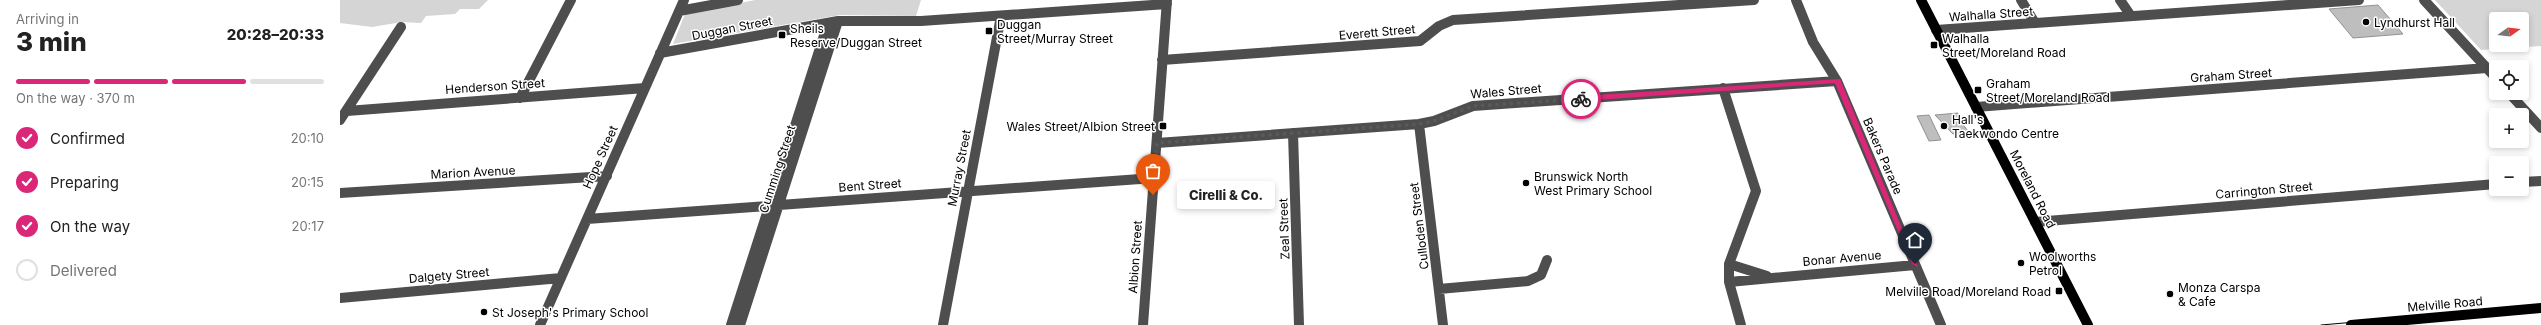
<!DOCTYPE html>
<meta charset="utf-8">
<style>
:root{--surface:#fff;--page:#f2f2f2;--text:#222;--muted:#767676;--line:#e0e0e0;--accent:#db2777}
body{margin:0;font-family:Inter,sans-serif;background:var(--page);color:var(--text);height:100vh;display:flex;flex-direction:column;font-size:15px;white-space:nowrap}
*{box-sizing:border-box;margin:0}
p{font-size:13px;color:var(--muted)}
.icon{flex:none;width:22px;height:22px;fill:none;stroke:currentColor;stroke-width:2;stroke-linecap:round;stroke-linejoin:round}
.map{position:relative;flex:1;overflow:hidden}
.details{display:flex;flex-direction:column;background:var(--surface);width:340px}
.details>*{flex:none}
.needle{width:26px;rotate:76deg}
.tools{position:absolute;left:2149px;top:12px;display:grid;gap:8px}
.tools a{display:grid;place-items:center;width:40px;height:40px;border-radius:4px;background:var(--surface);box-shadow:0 2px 6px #0003;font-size:20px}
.pin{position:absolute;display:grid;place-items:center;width:34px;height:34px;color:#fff;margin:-41px -17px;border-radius:50% 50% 50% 0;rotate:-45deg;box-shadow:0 0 4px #0007}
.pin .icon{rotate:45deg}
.courier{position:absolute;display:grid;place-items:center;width:40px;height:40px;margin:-20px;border:3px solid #db2777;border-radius:50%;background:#fff;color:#222;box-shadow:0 1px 5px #0007}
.bubble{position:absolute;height:28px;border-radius:4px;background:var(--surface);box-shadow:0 2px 6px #0003;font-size:13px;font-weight:800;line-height:28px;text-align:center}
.head em{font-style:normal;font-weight:800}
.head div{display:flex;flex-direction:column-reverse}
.head{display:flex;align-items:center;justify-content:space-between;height:68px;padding:0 16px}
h1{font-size:26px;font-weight:800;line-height:30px}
.bar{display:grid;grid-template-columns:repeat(4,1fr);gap:6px 4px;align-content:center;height:48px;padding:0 16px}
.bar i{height:5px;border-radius:3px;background:var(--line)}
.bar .current{background:var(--accent)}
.bar p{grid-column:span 4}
ol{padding:0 16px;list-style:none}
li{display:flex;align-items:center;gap:12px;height:44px}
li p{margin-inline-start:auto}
li .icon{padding:4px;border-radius:50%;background:var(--accent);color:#fff;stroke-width:4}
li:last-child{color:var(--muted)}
li i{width:22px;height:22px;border:2px solid var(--line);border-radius:50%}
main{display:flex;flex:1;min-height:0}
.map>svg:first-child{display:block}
.green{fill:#d5d5d5;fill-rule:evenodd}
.building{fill:#bebebe;stroke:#929292}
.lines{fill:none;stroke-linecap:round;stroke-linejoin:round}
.minor{stroke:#4e4e4e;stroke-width:10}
.major{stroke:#000;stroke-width:10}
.tram{stroke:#000;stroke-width:1}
.route{fill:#db2777}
.done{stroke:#595959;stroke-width:4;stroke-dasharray:0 7.2}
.poi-dot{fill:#000;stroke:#fff;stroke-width:1.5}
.labels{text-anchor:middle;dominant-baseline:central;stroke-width:3;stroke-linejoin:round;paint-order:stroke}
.street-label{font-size:12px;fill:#000;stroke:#fff}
.poi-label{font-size:12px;fill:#000;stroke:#fff;text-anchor:start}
</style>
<main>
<section class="details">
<div class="head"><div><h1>3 min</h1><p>Arriving in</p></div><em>20:28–20:33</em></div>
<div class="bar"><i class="current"></i><i class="current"></i><i class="current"></i><i></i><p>On the way · 370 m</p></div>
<ol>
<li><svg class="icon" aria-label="check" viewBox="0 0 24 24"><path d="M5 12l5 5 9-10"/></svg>Confirmed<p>20:10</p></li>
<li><svg class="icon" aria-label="check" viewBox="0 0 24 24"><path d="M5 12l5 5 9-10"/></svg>Preparing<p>20:15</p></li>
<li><svg class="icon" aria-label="check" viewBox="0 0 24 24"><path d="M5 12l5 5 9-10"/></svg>On the way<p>20:17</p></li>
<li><i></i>Delivered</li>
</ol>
</section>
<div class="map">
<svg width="2201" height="325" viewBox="0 0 2201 325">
<rect width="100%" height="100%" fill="#fff"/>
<!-- green -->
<path class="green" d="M0 0H148L139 9H120L115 14 86 16 81 23 62 22 32 27 0 23Z
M415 0H581L576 16 500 15 333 44 345 14Z
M2095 0H2201V46L2141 50ZM2156 19H2182V45H2156Z"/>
<!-- building -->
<path class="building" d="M2038 5 2063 34 2013 38 1989 9Z
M1618 113 1624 126 1629 132 1613 134 1595 115Z
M1589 115 1601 140 1589 141 1577 116Z"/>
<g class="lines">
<!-- minor -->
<path class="minor" d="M1456 0 1473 42 1497 81 1601 325
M1681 0 1695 23
M1780 0 1791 16
M2084 0 2156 78
M339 11 398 0
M1596 30 2019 0
M320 53 498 21H581L827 4
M822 60 1080 41 1099 26 1113 20 1414 0
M1383 88 1416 191 1389 264V282L1401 325
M2169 93 2201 128
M180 98 231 0
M1636 107 2147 68
M7 111 305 88
M0 120 61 27
M1079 124 1103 325
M953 133 959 325
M817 143 1079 124 1094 121 1133 106 1497 81
M2182 182 2201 181
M0 193 267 176
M247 219 814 178
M1695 222 2156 184
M1389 264 1427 276
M1389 282 1575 265
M1099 289 1188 281 1201 275 1207 260
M0 298 221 278
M200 325 344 0
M391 325 488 23
M400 325 498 21
M603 325 661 16
M803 325 827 0"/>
<!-- major -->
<path class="major" d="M1581 0 1748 325
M2011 325 2201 308"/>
<!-- tram -->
<path class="tram" d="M1981 325 2201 306"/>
</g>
<!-- route -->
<path class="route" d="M1500 79 1578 267 1572 264 1495 83 1241 101 1238 99 1241 96Z"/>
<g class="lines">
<!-- done -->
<path class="done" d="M813 195 817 143 1079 124 1094 121 1133 106 1241 99"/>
</g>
<!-- markers -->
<g class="poi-dot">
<circle cx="2026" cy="22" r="4"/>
<rect x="645" y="27" width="8" height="8" rx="2"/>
<rect x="438" y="31" width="8" height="8" rx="2"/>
<rect x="1590" y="41" width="8" height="8" rx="2"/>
<rect x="1634" y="86" width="8" height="8" rx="2"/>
<rect x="819" y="122" width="8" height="8" rx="2"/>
<circle cx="1604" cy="126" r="4"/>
<circle cx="1186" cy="183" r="4"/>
<circle cx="1681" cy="263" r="4"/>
<rect x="1715" y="287" width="8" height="8" rx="2"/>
<circle cx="1830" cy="294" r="4"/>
<circle cx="144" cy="312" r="4"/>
</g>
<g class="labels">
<!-- street labels -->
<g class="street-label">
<text transform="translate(1651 14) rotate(-4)">Walhalla Street</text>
<text transform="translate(392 28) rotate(-11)">Duggan Street</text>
<text transform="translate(1037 32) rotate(-5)">Everett Street</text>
<text transform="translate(1891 75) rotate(-4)">Graham Street</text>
<text transform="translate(155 86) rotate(-4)">Henderson Street</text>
<text transform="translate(1166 91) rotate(-5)">Wales Street</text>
<text transform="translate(1543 156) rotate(67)">Bakers Parade</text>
<text transform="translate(260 157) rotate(-66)">Hope Street</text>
<text transform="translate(619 168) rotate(-79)">Murray Street</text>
<text transform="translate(437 169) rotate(-72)">Cumming Street</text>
<text transform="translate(133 172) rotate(-3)">Marion Avenue</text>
<text transform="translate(530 185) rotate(-4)">Bent Street</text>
<text transform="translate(1693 189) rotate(63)">Moreland Road</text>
<text transform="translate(1924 190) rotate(-5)">Carrington Street</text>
<text transform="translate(1079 226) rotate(-97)">Culloden Street</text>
<text transform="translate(944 229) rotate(-92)">Zeal Street</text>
<text transform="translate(795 257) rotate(-86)">Albion Street</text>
<text transform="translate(1502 258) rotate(-5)">Bonar Avenue</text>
<text transform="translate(109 275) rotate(-5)">Dalgety Street</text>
<text transform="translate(2105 304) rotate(-5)">Melville Road</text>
</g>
<!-- poi labels -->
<g class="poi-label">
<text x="2034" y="22">Lyndhurst Hall</text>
<text x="657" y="24">Duggan<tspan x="657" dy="14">Street/Murray Street</tspan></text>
<text x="450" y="28">Sheils<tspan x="450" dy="14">Reserve/Duggan Street</tspan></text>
<text x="1602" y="38">Walhalla<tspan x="1602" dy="14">Street/Moreland Road</tspan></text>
<text x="1646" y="83">Graham<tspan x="1646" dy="14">Street/Moreland Road</tspan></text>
<text x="1612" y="119">Hall's<tspan x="1612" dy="14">Taekwondo Centre</tspan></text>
<text x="815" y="126" text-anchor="end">Wales Street/Albion Street</text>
<text x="1194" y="176">Brunswick North<tspan x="1194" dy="14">West Primary School</tspan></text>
<text x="1689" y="256">Woolworths<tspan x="1689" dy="14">Petrol</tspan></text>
<text x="1838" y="287">Monza Carspa<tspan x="1838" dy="14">&amp; Cafe</tspan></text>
<text x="1711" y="291" text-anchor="end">Melville Road/Moreland Road</text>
<text x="152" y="312">St Joseph's Primary School</text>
</g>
</g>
</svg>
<div class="tools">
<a><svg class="needle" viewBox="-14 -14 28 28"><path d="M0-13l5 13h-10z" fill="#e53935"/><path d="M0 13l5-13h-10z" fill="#767676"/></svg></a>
<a><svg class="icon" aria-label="locate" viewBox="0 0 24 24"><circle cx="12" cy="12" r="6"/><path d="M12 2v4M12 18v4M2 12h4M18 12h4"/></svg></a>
<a>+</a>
<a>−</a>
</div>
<div class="pin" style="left:813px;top:195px;background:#ea580c"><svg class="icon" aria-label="bag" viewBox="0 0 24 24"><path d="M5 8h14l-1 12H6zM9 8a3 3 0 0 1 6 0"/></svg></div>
<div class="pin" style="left:1575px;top:264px;background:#1f2937"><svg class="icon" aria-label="home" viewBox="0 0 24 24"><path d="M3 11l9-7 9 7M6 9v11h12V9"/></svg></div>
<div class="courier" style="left:1241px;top:99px"><svg class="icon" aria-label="bike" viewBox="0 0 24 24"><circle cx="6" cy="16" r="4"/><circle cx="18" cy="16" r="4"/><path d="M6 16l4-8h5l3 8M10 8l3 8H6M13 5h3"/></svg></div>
<div class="bubble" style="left:837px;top:181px;width:98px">Cirelli &amp; Co.</div>
</div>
</main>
